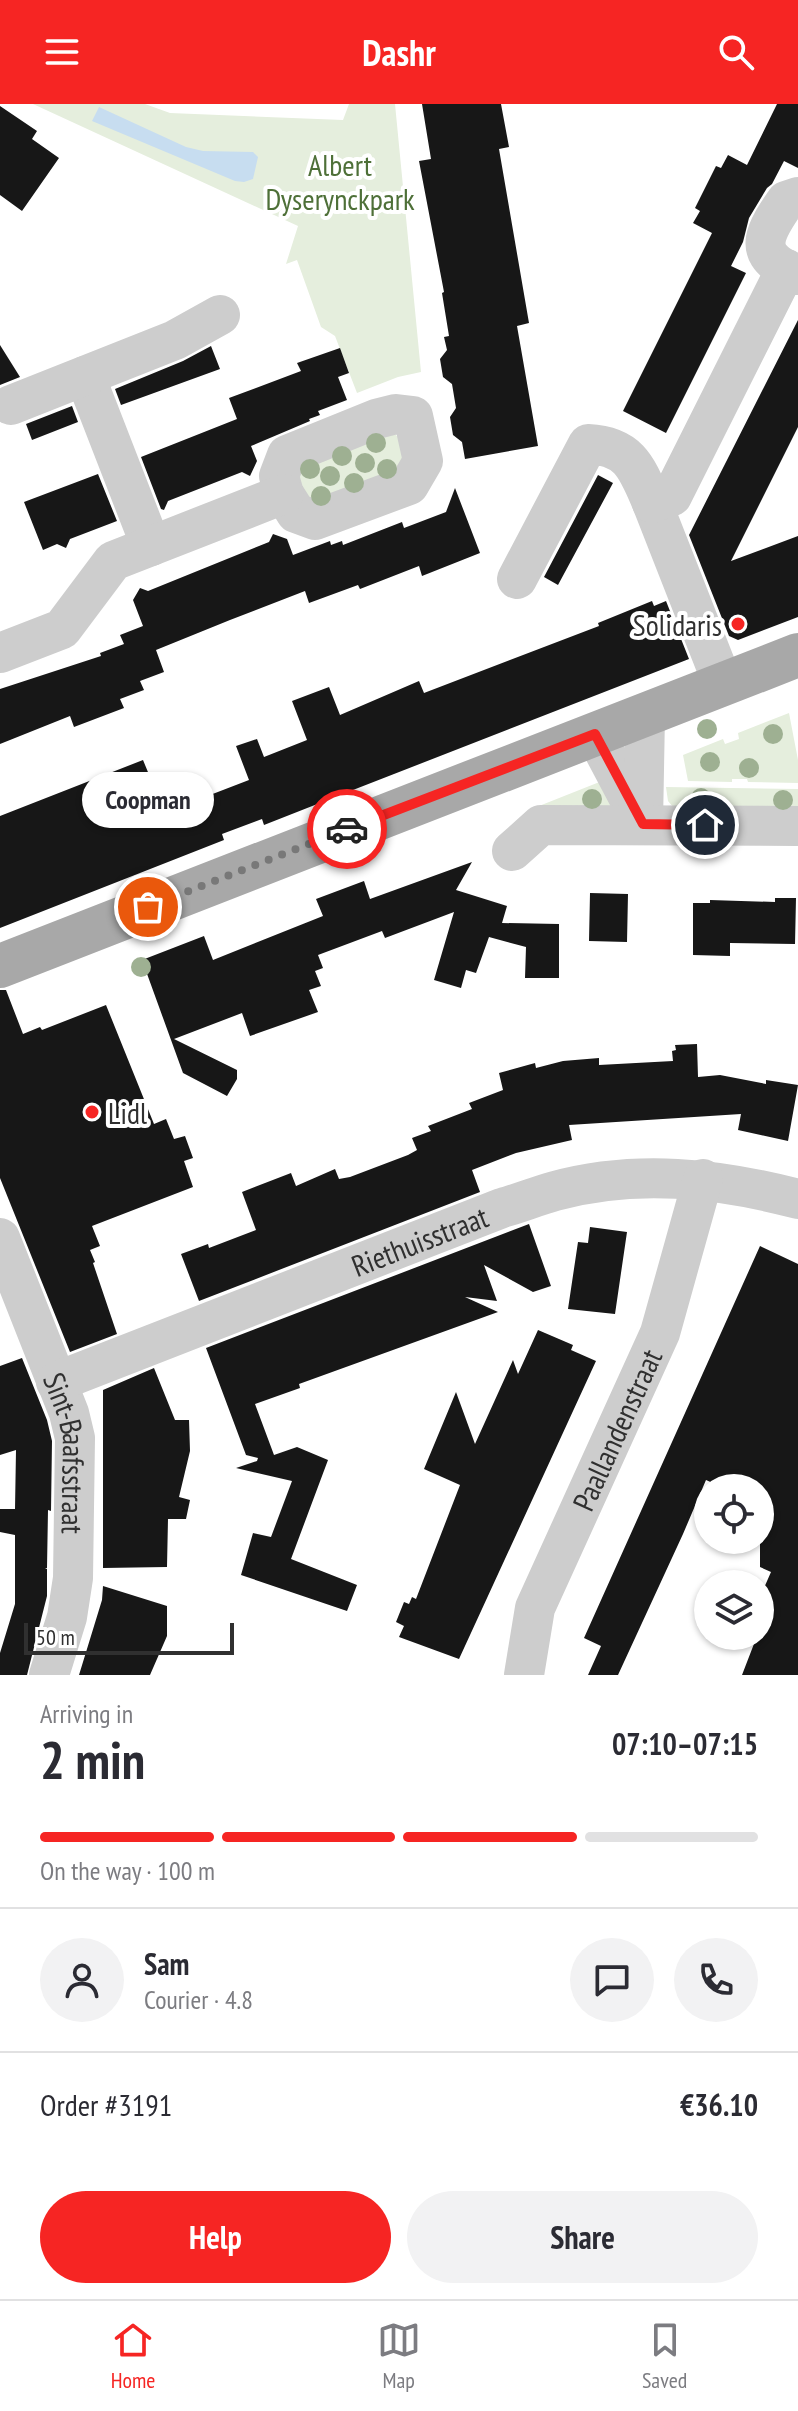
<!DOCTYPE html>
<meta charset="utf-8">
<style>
:root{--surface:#fff;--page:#f2f2f3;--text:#2b2b33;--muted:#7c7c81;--line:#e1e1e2;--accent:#f62523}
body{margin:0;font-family:"PT Sans Narrow",sans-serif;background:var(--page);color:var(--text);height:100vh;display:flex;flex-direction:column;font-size:30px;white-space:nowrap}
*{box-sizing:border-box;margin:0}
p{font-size:26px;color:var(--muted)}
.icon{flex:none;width:44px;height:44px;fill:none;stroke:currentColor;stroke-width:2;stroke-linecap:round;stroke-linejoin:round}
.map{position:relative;height:1571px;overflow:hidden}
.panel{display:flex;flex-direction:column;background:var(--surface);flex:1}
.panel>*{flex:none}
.tools{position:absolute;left:694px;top:1370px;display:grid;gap:16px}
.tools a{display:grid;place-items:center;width:80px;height:80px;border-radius:50%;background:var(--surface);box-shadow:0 2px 6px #0004;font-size:40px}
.scale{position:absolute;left:24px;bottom:20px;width:210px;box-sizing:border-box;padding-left:8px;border:4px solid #303030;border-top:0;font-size:22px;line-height:28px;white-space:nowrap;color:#303030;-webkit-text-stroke:6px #fff;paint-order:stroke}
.pin{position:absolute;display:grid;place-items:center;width:68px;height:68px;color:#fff;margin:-34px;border:4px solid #fff;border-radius:50%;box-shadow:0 2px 8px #0007}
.courier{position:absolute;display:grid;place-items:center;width:80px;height:80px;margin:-40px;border:6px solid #f62523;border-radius:50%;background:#fff;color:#222;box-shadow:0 2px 10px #0007}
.bubble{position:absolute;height:56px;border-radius:28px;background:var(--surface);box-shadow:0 2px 6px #0004;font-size:26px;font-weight:600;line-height:56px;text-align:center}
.summary em{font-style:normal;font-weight:600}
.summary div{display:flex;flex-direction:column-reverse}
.summary{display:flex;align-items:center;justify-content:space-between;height:136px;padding:0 40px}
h1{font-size:52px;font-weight:600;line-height:60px}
.bar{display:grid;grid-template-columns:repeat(4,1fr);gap:12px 8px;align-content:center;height:96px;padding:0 40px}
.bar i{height:10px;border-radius:6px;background:var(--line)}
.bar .selected{background:var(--accent)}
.bar p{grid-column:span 4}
.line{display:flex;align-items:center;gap:20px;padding:0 40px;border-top:2px solid var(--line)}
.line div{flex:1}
.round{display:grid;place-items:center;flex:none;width:84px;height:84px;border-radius:42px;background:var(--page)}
.action{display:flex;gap:16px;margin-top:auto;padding:16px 40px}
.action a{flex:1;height:92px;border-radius:48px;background:var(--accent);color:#fff;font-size:32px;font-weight:600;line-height:92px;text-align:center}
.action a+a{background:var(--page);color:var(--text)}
header{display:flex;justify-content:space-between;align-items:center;height:104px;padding:0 40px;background:var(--accent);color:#fff;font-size:36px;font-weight:600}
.dock{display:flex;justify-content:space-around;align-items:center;height:112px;border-top:2px solid var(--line);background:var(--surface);font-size:22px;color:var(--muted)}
.dock a{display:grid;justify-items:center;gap:4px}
.dock .selected{color:var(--accent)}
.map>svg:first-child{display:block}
.green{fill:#e5eedd}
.water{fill:#c7ddf0}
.building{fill:#171717}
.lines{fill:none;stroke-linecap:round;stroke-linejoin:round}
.minor{stroke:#cdcdcd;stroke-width:40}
.major{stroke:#a8a8a8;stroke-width:44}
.tree{fill:#9eb092}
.done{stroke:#787878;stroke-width:8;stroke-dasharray:0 14.4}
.route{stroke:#f62523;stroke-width:10}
.poi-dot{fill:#f62523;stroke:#fff;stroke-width:3}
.labels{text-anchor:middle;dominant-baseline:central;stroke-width:8;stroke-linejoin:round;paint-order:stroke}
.park-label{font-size:30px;fill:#4e7038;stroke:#fff}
.poi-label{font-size:30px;fill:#303030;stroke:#fff;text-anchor:end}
.street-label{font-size:30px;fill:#303030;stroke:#fff}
</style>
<header><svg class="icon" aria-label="menu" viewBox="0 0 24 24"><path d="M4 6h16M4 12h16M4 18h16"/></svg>Dashr<svg class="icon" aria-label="search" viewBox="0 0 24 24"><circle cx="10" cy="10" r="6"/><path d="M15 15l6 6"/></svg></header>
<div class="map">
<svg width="798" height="1571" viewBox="0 0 798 1571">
<rect width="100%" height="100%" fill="#fff"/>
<!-- green -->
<path class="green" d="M33 0H145L170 9 343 16 349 0H395L421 268 398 273 357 289 335 232 321 223 297 156 286 160 298 122Z
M395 330 404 340 402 366 324 400 306 397 296 370 307 355Z
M789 609 798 656V679L748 678 747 675H732V678L688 677 683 651 723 635 725 640 739 635 738 629Z
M602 677 618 708 539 702Z
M666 683 798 685V707L673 703 668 697Z"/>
<!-- water -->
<path class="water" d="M99 3 186 43 203 47 253 48 258 53 253 75 244 78 235 77 92 17Z"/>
<!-- building -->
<path class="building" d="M422 0H501L509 43 499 45 529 219 517 222 538 342 465 355 462 338 453 331 450 313 456 304 452 280 443 273 440 255 447 246 444 233 449 232 442 189 444 188 419 57 431 55Z
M777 0H798V64L784 57 772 80 767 84 749 114 743 138 731 162 746 169 666 329 623 307 712 129 693 119 700 107 695 104 716 62 721 64 728 51 747 61Z
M0 2 37 27 32 35 59 54 22 107 0 91Z
M798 216V323L731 457 798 432V513L738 536 729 532 689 431Z
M0 241 20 273 0 281Z
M211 242 220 265 121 301 115 285 183 257Z
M340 244 349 269 338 273 347 296 318 307 320 311 309 315 310 317 251 342 257 357 250 372 242 368 168 397 164 406 161 405 141 353 237 315 229 294 301 267 297 259Z
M72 302 78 318 32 336 26 320Z
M98 370 117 417 70 435 66 444 57 440 43 446 24 398Z
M598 371 613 379 558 481 544 473Z
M455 384 480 449 422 472 419 462 360 485 358 481 309 499 305 487 230 516 156 546 164 568 140 577 144 586 120 595 124 604 74 623 70 612 0 640V585L101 552 100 549 124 540 120 531 143 522 133 496 140 484 148 487 269 438 273 430 287 435 293 451 330 437 331 441 342 437 343 441 402 418 404 424 446 408Z
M652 497 654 502 666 497 689 555 335 693 331 689 325 697 264 721 262 715 222 730 224 736 0 824V712L143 656 164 707 209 689 210 691 249 676 236 642 257 635 264 653 307 636 292 597 329 583 340 611 419 577 424 589 599 522 598 519Z
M472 758 456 786 507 802 502 819 559 820V874H525L526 843 489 833 476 869 466 866 461 884 434 876 454 808 385 834 382 827 318 851 323 864 315 867 321 882 309 886 318 908 250 932 242 909 174 935 237 966V975L227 992 183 969 142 856 204 832 213 856 323 812 316 795 364 777 370 795Z
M590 789 628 790 627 838 589 837Z
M775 794H796L795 840 730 839V852L693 851V799H710V796L775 798Z
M0 886H6L23 930 40 923 42 926 106 901 154 1020 166 1015 174 1035 185 1032 193 1054 184 1057 193 1083 92 1122 100 1142 90 1146 95 1158 93 1159 117 1230 70 1248 0 1074Z
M697 940 698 973 720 971 766 980V976L798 981 788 1037 738 1026 741 1010 569 1021 572 1036 516 1049 472 1066 480 1088 199 1197 181 1150 208 1140 209 1144 256 1126 242 1088 291 1069 296 1082 335 1065 339 1075 350 1073 408 1051 417 1046 412 1034 431 1027 428 1022 472 1005 469 999 503 986 499 969 535 959 536 964 563 957 599 954V961L673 957 672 947 676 946 675 941Z
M529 1120 551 1182 533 1188 484 1161 497 1197 465 1193 498 1208 299 1280 300 1284 255 1300 274 1351 297 1343 328 1356 291 1455 357 1481 347 1507 241 1471 253 1429 271 1433 292 1377 236 1364 257 1357 258 1354 246 1351 206 1244Z
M590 1123 627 1128 615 1210 568 1205 578 1138 588 1139Z
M760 1142 798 1160V1571H742L757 1532H760V1493L771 1468 760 1463V1384H724L706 1376 683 1430 618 1571H588L601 1542 584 1534Z
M538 1226 573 1241 571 1246 596 1257 459 1555 399 1533 404 1522 396 1518 404 1498 409 1500 412 1493 416 1495 460 1381 424 1365 456 1288 475 1340 513 1256 518 1270Z
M22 1254 47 1316 52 1337 51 1407 48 1406 47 1464H45L47 1465V1492L27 1571H0V1549L15 1500V1431L0 1428V1405H15L16 1346 0 1351V1262Z
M154 1264 175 1316H189L190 1347 179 1393 190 1396 186 1415H168L167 1463 103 1464V1286Z
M103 1482 167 1502V1532L150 1571H79L102 1496Z"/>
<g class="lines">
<!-- minor -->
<g class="minor">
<path d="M786 165C750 147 769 122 786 97L798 93"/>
<path d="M85 272 151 442"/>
<path d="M11 301 175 236 220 211"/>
<path d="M396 310 413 312 423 357 409 381 315 416 296 409 284 390 279 372 287 351 376 315Z"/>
<path d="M652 399 723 580"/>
<path d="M517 475 588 340C630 342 637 364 652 399L672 392 786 165 798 171"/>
<path d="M0 549 62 525 113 457 284 390"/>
<path d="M595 630 641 717"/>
<path d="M643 720 645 611"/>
<path d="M512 747 541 721 798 722"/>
<path id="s1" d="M0 1134 69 1309 75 1334 73 1474 67 1513 49 1571"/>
<path id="s2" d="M56 1278 502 1104C520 1099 537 1092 555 1087 636 1065 718 1074 798 1095"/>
<path id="s3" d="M524 1571 535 1504 660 1229 703 1075"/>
</g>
<!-- major -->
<path class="major" d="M0 862 798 551"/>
</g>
<!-- trees -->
<g class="tree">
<circle cx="376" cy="339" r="10"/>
<circle cx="342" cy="352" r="10"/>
<circle cx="365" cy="359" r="10"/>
<circle cx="310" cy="365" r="10"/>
<circle cx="387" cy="365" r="10"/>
<circle cx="330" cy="372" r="10"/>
<circle cx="354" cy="379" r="10"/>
<circle cx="321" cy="392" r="10"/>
<circle cx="707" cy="625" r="10"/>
<circle cx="773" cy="630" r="10"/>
<circle cx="710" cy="658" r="10"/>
<circle cx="749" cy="664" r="10"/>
<circle cx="701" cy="694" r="10"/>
<circle cx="592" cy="695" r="10"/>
<circle cx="783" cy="696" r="10"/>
<circle cx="141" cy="863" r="10"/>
</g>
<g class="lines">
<!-- done -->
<path class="done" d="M148 803 347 725"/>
<!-- route -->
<path class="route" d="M347 725 595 630 643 720 705 721"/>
</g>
<!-- markers -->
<g class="poi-dot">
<circle cx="738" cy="520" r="8"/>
<circle cx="92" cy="1008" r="8"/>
</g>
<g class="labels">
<!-- park labels -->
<g class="park-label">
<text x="340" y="60">Albert<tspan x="340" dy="34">Dyserynckpark</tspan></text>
</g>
<!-- poi labels -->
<g class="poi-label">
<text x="722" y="520">Solidaris</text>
<text x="108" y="1008" text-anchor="start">Lidl</text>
</g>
<!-- street labels -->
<g class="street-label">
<text stroke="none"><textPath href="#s2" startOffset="390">Riethuisstraat</textPath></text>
<text stroke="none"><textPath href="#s3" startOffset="264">Paallandenstraat</textPath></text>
<text stroke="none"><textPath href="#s1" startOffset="228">Sint-Baafsstraat</textPath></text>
</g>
</g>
</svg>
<div class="tools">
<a><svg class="icon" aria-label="locate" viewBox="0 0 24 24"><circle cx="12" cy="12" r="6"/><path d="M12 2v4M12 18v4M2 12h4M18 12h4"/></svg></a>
<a><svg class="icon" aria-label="layers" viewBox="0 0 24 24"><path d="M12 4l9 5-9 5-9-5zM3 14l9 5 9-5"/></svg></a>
</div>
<div class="scale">50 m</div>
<div class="pin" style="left:148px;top:803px;background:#ea580c"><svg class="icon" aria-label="bag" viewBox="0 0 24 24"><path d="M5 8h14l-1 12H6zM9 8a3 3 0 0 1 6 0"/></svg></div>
<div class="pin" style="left:705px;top:721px;background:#1f2937"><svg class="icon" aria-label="home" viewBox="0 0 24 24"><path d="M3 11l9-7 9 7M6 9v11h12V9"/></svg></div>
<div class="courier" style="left:347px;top:725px"><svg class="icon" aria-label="car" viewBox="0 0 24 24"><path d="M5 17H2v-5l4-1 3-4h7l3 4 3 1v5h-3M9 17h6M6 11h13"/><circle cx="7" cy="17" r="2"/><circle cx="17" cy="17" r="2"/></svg></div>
<div class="bubble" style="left:82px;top:668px;width:132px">Coopman</div>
</div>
<section class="panel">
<div class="summary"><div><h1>2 min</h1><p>Arriving in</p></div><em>07:10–07:15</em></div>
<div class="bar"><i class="selected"></i><i class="selected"></i><i class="selected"></i><i></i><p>On the way · 100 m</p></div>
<div class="line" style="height:144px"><a class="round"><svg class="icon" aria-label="person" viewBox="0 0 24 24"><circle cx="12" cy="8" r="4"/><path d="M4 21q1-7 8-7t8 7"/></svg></a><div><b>Sam</b><p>Courier · 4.8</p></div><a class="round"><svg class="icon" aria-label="chat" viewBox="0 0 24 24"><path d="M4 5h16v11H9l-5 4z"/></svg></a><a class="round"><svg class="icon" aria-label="phone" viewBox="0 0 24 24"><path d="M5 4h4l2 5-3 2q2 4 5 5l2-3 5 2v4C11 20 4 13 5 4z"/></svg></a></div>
<div class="line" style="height:104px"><div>Order #3191</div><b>€36.10</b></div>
<div class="action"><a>Help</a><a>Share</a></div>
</section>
<nav class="dock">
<a class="selected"><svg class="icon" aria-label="home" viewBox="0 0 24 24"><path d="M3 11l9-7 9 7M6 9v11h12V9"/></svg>Home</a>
<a><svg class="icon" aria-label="map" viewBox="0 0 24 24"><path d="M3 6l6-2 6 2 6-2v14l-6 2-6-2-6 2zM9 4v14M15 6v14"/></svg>Map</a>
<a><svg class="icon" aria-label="saved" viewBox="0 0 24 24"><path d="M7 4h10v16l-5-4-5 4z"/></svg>Saved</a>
</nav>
